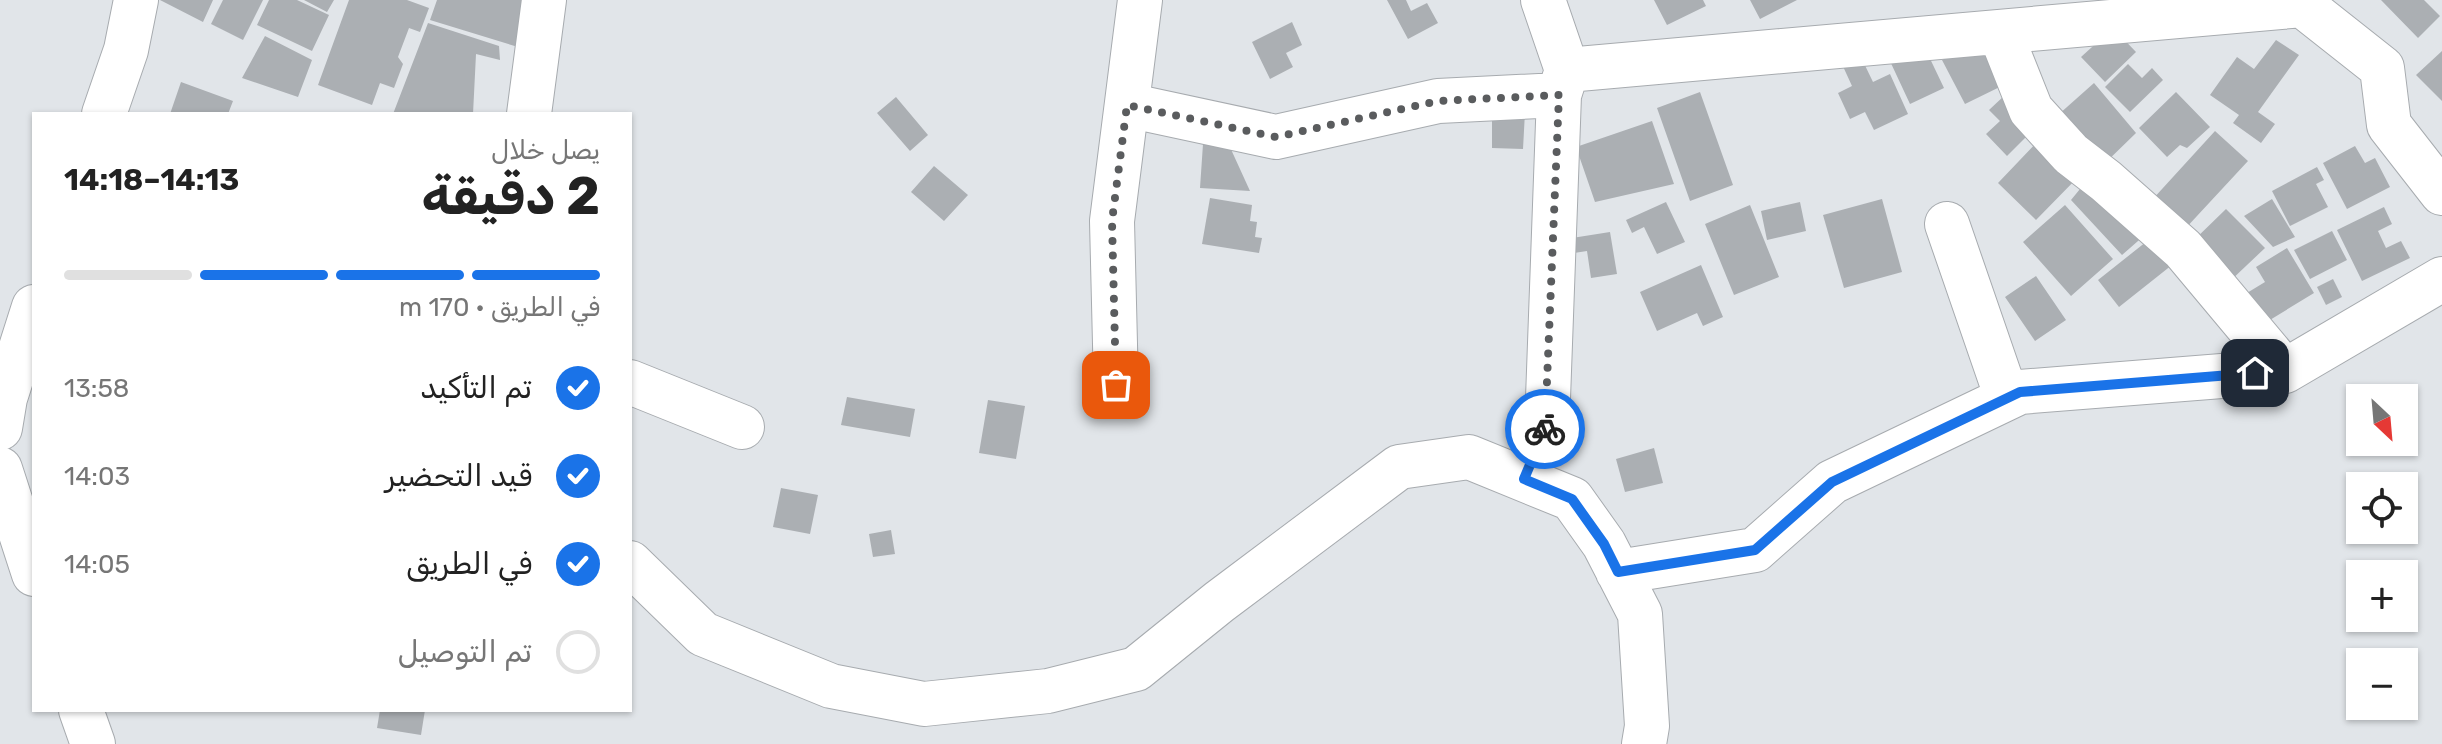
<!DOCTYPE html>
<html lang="ar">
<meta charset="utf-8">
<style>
:root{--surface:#fff;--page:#f2f2f2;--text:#222;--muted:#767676;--line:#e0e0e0;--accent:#1a73e8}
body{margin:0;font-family:Rubik,"Noto Sans Arabic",sans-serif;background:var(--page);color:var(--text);direction:rtl;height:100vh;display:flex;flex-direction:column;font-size:30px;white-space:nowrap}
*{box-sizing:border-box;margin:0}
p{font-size:26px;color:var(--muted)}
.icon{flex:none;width:44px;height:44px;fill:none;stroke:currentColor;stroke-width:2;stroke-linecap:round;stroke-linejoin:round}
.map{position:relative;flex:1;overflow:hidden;direction:ltr}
.drawer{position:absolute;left:32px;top:112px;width:600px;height:600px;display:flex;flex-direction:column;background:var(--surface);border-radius:0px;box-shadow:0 2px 6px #0004;direction:rtl}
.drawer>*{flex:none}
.needle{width:52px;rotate:154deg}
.buttons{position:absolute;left:2346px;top:384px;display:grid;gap:16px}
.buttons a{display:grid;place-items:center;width:72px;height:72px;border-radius:0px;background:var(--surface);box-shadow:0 2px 6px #0004;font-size:40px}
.pin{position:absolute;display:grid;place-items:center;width:68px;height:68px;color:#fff;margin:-34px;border-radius:16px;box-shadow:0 4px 12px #0006}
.courier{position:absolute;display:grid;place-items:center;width:80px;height:80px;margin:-40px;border:6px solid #1a73e8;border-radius:50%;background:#fff;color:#222;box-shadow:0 2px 10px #0007}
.summary em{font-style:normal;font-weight:700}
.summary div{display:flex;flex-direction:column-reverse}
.summary{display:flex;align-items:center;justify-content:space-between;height:136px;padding:0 32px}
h1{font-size:52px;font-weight:700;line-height:60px}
.bar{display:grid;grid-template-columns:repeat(4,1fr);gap:12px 8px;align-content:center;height:96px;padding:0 32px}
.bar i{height:10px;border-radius:6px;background:var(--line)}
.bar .selected{background:var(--accent)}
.bar p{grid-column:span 4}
ol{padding:0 32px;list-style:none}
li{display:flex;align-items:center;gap:24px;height:88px}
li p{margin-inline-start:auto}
li .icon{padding:8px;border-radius:50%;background:var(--accent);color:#fff;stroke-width:4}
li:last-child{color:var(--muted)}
li i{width:44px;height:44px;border:4px solid var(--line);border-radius:50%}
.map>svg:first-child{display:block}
.building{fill:#abafb3}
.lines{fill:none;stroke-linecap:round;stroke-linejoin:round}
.minor-casing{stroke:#a7abaf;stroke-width:46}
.minor{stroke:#fff;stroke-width:44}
.done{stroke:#5a5c5e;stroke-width:8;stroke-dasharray:0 14.4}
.route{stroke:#1a73e8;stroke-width:10}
</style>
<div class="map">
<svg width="2442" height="744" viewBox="0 0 2442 744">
<rect width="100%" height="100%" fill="#e1e5e9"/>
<!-- building -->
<path class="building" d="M160 0H213L203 22Z
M223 0H263L243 40 211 24Z
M269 0H297L329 15 312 51 257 25Z
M304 0H334L327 12Z
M349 0H407L429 8 420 32 409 28 398 57 403 64 394 88 380 83 372 105 318 85Z
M437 0H524L518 47 430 20Z
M1387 0H1406L1411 11 1427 3 1438 23 1408 39Z
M1654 0H1703L1706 6 1667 25Z
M1750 0H1797L1760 19Z
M2381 0H2424L2440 16 2418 38Z
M1292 22 1302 45 1286 53 1293 67 1270 79 1252 42Z
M428 23 499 46 500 60 476 54 473 114H393Z
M2113 28 2136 52 2105 82 2081 57Z
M265 36 312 60 298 97 242 78Z
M1983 39 2014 80 1965 104 1942 60Z
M2276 40 2299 55 2258 112 2275 124 2261 143 2233 123 2239 115 2210 95 2237 57 2254 69Z
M1923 44 1944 88 1910 104 1889 59Z
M2442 51V101L2416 75Z
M1859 53 1873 82 1890 74 1908 114 1874 130 1865 112 1850 119 1838 93 1852 86 1841 62Z
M2128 64 2142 78 2152 68 2163 80 2130 112 2105 87Z
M181 82 233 101 228 114H170Z
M2094 83 2136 133 2099 169 2049 123Z
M1700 92 1733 185 1690 201 1657 108Z
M2176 92 2210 127 2187 148 2180 145 2167 157 2139 128Z
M2005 95 2036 127 2007 156 1986 134 2000 121 1989 110Z
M896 97 928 135 910 151 877 113Z
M1492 111 1525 112 1523 149 1492 148Z
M1652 121 1674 184 1595 202 1576 147Z
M2215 131 2248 161 2184 230 2152 200Z
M2042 137 2081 174 2036 220 1998 183Z
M1203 144 1229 145 1250 191 1200 188Z
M2355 146 2365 163 2375 158 2390 187 2347 209 2323 163Z
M934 166 968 195 944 221 911 192Z
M2317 167 2324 180 2316 184 2328 207 2290 226 2272 191Z
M2089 178 2154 227 2122 255 2071 200Z
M1210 198 1252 205 1250 221 1257 222 1255 237 1262 238 1259 253 1202 244Z
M1882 199 1902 272 1844 288 1823 215Z
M2272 199 2295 237 2273 247 2244 216Z
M1666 202 1685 242 1657 254 1644 227 1632 233 1626 220Z
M1800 202 1806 231 1767 240 1761 211Z
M1750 205 1779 277 1734 295 1705 224Z
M2065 205 2113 259 2071 296 2023 242Z
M2384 207 2392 224 2378 231 2386 248 2401 241 2410 258 2362 281 2337 230Z
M2226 209 2265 248 2228 283 2190 244Z
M2332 231 2347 260 2310 279 2294 250Z
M1610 232 1617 274 1591 278 1587 251 1574 253 1572 238Z
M2156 234 2177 261 2119 307 2098 280Z
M2287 248 2314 293 2260 326 2242 296 2265 282 2256 267Z
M1701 265 1723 317 1703 326 1697 313 1657 331 1640 292Z
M2036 276 2066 320 2035 341 2005 297Z
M2333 279 2342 297 2326 305 2317 287Z
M847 397 915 409 910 437 841 425Z
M988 400 1025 406 1016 459 979 453Z
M1654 448 1663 483 1625 492 1616 459Z
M781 488 818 495 810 534 773 527Z
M891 530 895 554 873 557 869 534Z
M380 710H425L421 735 377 728Z"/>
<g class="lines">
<!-- minor casing -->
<g class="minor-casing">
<path id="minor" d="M1543 0 1567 70
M2296 0 2382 68 2389 125 2442 193
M2000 32 2031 110 2071 154 2106 181 2183 249 2285 371
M1127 105 1276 137 1438 101 1559 95
M104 114 126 50 136 0
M529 114 544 0
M1947 224 2007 398
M630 382 742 427
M1116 385 1112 221 1140 0
M0 428 5 398 34 307
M0 469 34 574
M1524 479 1547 426 1559 95 1567 70 2303 5
M630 563 703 634 831 686 924 704 1048 691 1136 669 1219 602 1399 467 1469 457 1572 499 1604 544 1640 614 1647 726 1644 744
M1618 572 1755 550 1832 482 2020 392 2285 371 2442 279
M81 710 93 744"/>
</g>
<!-- minor -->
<use href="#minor" class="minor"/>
</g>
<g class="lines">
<!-- done -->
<path class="done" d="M1116 385 1112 221 1127 105 1276 137 1438 101 1559 95 1545 429"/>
<!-- route -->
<path class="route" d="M1545 429 1524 479 1572 499 1604 544 1618 572 1755 550 1832 482 2020 392 2255 373"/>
</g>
</svg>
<div class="buttons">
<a><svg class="needle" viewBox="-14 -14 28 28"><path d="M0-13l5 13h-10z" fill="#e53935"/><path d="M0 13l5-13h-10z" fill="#767676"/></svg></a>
<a><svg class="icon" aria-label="locate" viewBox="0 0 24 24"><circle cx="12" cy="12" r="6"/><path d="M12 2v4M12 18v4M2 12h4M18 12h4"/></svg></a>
<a>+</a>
<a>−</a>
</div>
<div class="pin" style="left:1116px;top:385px;background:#ea580c"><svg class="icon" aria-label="bag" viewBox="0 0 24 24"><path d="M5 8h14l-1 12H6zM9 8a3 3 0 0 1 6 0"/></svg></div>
<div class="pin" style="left:2255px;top:373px;background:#1f2937"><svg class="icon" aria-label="home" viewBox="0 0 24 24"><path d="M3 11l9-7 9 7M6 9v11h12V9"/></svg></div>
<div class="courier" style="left:1545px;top:429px"><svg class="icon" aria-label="bike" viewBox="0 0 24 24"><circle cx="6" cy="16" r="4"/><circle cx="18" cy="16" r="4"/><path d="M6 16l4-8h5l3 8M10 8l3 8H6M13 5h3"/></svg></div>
<section class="drawer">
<div class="summary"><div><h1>2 دقيقة</h1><p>يصل خلال</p></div><em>14:13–14:18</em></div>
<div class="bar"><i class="selected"></i><i class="selected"></i><i class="selected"></i><i></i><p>في الطريق · 170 m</p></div>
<ol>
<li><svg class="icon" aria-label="check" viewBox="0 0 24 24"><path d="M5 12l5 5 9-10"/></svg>تم التأكيد<p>13:58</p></li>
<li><svg class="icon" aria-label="check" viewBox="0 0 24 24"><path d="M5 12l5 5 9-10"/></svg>قيد التحضير<p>14:03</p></li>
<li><svg class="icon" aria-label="check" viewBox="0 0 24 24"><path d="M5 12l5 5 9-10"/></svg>في الطريق<p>14:05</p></li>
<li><i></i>تم التوصيل</li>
</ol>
</section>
</div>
